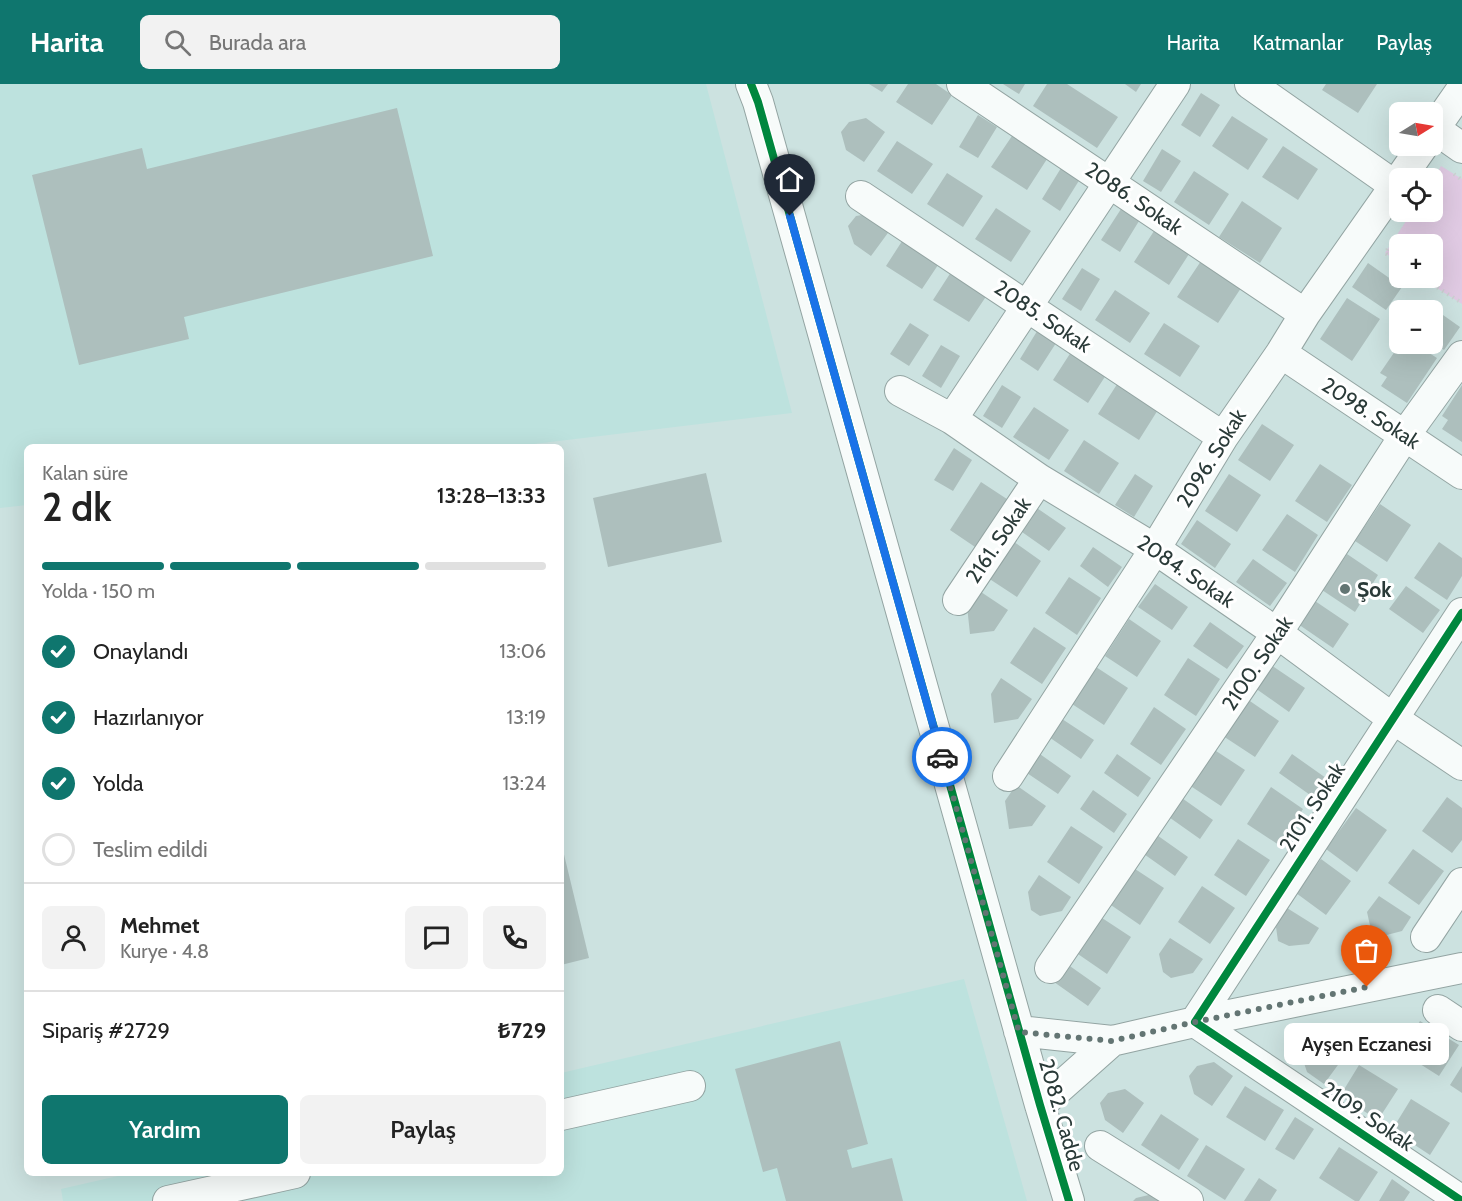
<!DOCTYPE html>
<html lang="tr">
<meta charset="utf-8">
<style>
:root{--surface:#fff;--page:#f2f2f2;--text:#222;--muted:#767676;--line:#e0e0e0;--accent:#0f766e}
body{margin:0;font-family:Cabin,sans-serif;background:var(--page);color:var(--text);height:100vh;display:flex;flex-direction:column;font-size:22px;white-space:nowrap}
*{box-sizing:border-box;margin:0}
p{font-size:20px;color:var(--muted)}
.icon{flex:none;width:33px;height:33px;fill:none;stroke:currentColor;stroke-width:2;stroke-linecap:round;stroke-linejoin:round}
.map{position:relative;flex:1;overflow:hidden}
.details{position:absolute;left:24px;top:360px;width:540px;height:732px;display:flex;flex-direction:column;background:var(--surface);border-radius:9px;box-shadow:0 6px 24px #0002}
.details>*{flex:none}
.needle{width:39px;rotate:79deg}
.fabs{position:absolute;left:1389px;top:18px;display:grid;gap:12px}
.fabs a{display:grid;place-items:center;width:54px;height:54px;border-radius:9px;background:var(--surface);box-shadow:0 6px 24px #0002;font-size:30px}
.pin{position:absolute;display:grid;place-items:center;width:51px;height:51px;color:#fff;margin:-62px -26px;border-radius:50% 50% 50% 0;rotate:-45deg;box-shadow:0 0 6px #0007}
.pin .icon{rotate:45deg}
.courier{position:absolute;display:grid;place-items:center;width:60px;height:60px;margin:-30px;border:4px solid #1a73e8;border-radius:50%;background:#fff;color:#222;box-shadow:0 2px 8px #0007}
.bubble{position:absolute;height:42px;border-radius:9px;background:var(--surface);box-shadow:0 6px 24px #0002;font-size:20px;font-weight:600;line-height:42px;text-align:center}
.summary em{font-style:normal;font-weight:600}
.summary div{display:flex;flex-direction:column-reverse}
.summary{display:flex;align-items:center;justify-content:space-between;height:102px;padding:0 18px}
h1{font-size:39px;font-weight:600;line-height:45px}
.bar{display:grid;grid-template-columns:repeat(4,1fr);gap:9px 6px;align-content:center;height:72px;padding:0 18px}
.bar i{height:8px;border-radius:4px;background:var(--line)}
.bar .active{background:var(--accent)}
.bar p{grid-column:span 4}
.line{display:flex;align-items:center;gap:15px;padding:0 18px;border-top:2px solid var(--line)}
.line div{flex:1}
.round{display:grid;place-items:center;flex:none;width:63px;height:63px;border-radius:9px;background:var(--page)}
ol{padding:0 18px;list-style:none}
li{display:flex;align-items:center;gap:18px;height:66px}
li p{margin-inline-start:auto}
li .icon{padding:6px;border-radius:50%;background:var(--accent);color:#fff;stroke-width:4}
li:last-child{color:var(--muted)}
li i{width:33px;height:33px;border:3px solid var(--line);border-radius:50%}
.button{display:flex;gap:12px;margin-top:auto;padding:12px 18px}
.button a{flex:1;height:69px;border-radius:9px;background:var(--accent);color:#fff;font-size:24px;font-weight:600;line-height:69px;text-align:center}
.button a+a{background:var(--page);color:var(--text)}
header{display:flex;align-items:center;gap:36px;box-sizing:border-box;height:84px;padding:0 30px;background:var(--accent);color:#fff}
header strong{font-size:28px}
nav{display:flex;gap:33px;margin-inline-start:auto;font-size:21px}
.search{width:420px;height:54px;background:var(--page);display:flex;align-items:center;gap:15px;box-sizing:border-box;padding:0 21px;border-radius:9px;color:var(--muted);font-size:22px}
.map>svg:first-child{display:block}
.built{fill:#bde2de}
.green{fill:#e0cae3}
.building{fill:#adbfbd}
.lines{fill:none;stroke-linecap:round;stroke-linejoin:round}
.minor-casing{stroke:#93a4a2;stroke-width:32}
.path{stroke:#cbd1d1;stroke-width:4;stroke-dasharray:1.5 4.5;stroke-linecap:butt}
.minor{stroke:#f7fbfa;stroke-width:30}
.cycleway-casing{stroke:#fff;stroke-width:11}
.cycleway{stroke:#00873e;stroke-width:8}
.done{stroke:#637573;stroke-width:6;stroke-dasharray:0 10.8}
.route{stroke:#1a73e8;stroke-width:8}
.poi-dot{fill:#637573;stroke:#fff;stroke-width:2}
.labels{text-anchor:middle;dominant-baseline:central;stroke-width:6;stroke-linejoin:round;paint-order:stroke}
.street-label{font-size:21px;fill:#2a3a38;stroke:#fff}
.poi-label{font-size:21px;font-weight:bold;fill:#2a3a38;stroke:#fff;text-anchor:start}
</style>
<header>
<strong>Harita</strong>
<div class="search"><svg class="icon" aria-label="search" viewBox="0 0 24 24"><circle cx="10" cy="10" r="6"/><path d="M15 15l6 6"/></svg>Burada ara</div>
<nav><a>Harita</a><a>Katmanlar</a><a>Paylaş</a></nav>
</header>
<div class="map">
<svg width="1462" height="1117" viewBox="0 0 1462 1117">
<rect width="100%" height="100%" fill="#cce2e0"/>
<!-- built -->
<path class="built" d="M0 0H706L792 329 509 363H27V421L0 424Z
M964 895 1027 1117H63L61 1105 131 1089H561V989Z"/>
<!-- green -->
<path class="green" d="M1441 82 1462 95V220L1421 194H1432V160H1400L1399 179 1385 169 1412 128H1432L1433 96Z"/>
<!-- building -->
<path class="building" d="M869 0H888L882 8Z
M908 0H936L952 11 932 41 896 18Z
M1003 0H1025L1019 10Z
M1047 0H1067L1118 33 1097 64 1033 22Z
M1125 0H1141L1136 8Z
M1326 0H1377L1358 29 1322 6Z
M1201 9 1220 21 1200 53 1181 41Z
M397 24 433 172 184 233 189 255 79 281 32 91 142 64 147 85Z
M978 31 997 43 978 74 959 63Z
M1232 32 1268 55 1248 86 1212 62Z
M866 34 885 48 864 78 846 66 841 48 849 38Z
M1012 52 1047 75 1027 106 991 83Z
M897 57 933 80 912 110 877 87Z
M1283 62 1318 85 1298 116 1262 93Z
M1162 65 1181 77 1161 108 1143 97Z
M1061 84 1080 95 1060 127 1042 115Z
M1194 87 1229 110 1209 141 1174 118Z
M947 89 983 112 963 143 927 120Z
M1242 117 1282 144 1260 179 1219 153Z
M996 124 1031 147 1011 178 975 155Z
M1121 125 1139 137 1120 168 1101 156Z
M874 129 893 142 871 172 854 160 848 142 856 132Z
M1154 147 1189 170 1169 201 1134 178Z
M906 151 942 175 922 205 886 182Z
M1201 177 1241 204 1218 239 1177 213Z
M1368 179 1402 203 1386 226 1352 203Z
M1082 184 1100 195 1081 227 1062 215Z
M953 185 989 208 969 238 933 216Z
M1115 206 1150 229 1130 259 1095 236Z
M1347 214 1380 235 1352 277 1320 255Z
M1426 219 1460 243 1444 266 1432 258V226H1420Z
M910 239 929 251 909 282 890 270Z
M1164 239 1200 262 1180 293 1144 270Z
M1039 244 1058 256 1038 287 1020 275Z
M1400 260H1415L1437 274 1407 319 1381 302 1387 293 1380 289Z
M941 261 960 272 941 304 922 292Z
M1073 265 1108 288 1088 319 1053 296Z
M1121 294 1161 321 1139 356 1098 330Z
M1002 301 1021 313 1002 344 983 332Z
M1462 301V358L1442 345 1448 336 1442 332Z
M1034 323 1069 346 1049 376 1013 353Z
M1262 340 1294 361 1270 397 1238 376Z
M1084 356 1119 379 1099 410 1064 387Z
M954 364 972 376 953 407 934 396Z
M1320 380 1352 401 1327 438 1295 417Z
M706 389 722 458 608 483 593 414Z
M1135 390 1153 402 1134 433 1115 421Z
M1229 390 1261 411 1237 448 1205 427Z
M981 398 1013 419 981 467 950 446Z
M1031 420 1066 444 1049 467 1015 443Z
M1380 420 1411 441 1387 478 1355 457Z
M1287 430 1318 451 1295 488 1262 466Z
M1197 436 1231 460 1215 484 1181 460Z
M1010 455 1041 477 1017 513 985 492Z
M1439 458 1462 474V492L1447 516 1414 494Z
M1093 463 1122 483 1108 503 1080 482Z
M1347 470 1378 491 1355 528 1322 506Z
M1253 475 1287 499 1270 522 1236 498Z
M1069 493 1101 514 1077 551 1045 529Z
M1155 500 1188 523 1172 546 1138 523Z
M1406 502 1440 526 1423 549 1389 525Z
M978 506 1008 526 994 547 970 550 967 522Z
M1315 517 1349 540 1333 564 1298 540Z
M1129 535 1161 557 1137 593 1105 572Z
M1210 538 1244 562 1227 585 1193 562Z
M1034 543 1066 564 1042 600 1010 579Z
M1188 574 1220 595 1196 632 1164 611Z
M1271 581 1305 604 1289 628 1255 604Z
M1096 583 1128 604 1104 641 1072 620Z
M1001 594 1032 615 1018 635 994 639 991 610Z
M1247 615 1279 637 1255 673 1223 652Z
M1154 623 1186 645 1161 681 1130 660Z
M1059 633 1094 656 1081 675 1046 651Z
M1213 665 1245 686 1221 722 1189 701Z
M1037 668 1071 692 1058 710 1024 687Z
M1117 670 1151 694 1138 713 1104 689Z
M1292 670 1326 694 1313 713 1279 689Z
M1016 701 1046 722 1032 742 1009 745 1005 717Z
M1271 703 1303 725 1279 761 1247 740Z
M1093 706 1127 730 1114 749 1080 725Z
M1179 712 1213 736 1200 755 1166 731Z
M1447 713 1462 724V756L1452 769 1422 747Z
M1356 724 1387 746 1357 788 1326 765Z
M1071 742 1103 763 1079 800 1047 778Z
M1154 749 1188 773 1175 792 1141 768Z
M1238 755 1270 776 1246 812 1214 791Z
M561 758 589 874 561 881Z
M1413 765 1444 787 1419 821 1388 799Z
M1321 775 1351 797 1326 831 1296 809Z
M1132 783 1164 804 1140 841 1108 819Z
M1039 791 1071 813 1062 827 1040 832 1031 826 1028 808Z
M1202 802 1235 824 1210 860 1178 838Z
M1379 812 1411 833 1402 847 1379 853 1371 846 1367 828Z
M1287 824 1319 844 1309 860 1289 862 1278 857 1276 843Z
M1099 832 1131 853 1107 890 1075 868Z
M1170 854 1203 875 1193 889 1171 894 1163 888 1159 870Z
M1067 880 1101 904 1088 922 1054 898Z
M1420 937 1459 961 1439 992 1401 968Z
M1326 956 1346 970 1324 1000 1307 988 1301 970 1309 960Z
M840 957 868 1060 847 1066 852 1084 892 1074 903 1117H786L777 1084 763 1088 735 985Z
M1214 978 1233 992 1212 1022 1194 1010 1189 992 1197 982Z
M1359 981 1398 1005 1378 1036 1340 1012Z
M1462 982V1009L1450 1001Z
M1245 1002 1284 1026 1265 1057 1226 1033Z
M1125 1005 1144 1019 1123 1049 1105 1036 1100 1019 1108 1009Z
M1411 1015 1450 1039 1430 1071 1392 1046Z
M1161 1030 1199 1055 1179 1086 1141 1061Z
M1295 1033 1314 1045 1294 1076 1275 1065Z
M1206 1061 1245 1085 1225 1116 1187 1092Z
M1339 1063 1378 1088 1359 1117H1355L1319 1094Z
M1259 1094 1277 1106 1270 1117H1244Z
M1392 1095 1410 1108 1404 1117H1379Z
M1153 1110 1162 1117H1133L1136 1114Z"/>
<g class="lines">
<!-- minor casing -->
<g class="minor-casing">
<path id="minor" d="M751 0 758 18 1040 1021 1069 1117
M962 0 1305 230
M1250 0 1394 101
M1435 45 1462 64
M1432 48 1462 5
M861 112 1223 353
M1281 269 1462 390
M900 307 952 335 1039 395 1155 465 1277 549 1392 634 1462 681
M952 335 1175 0
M958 516 1039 395
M1008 692 1155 465 1223 353 1281 269 1305 230 1423 62
M1426 853 1462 799
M1050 884 1277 549 1405 351 1462 272
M1438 926 1462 942
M1019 947 1112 957 1195 938 1462 884
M1040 1021 1112 957
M561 1031 690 1002
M1100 1062 1188 1117
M168 1117 295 1089
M1462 1117 1195 938 1462 529"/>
</g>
<!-- path -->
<path class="path" d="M1454 90 1462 96
M1391 160 1385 169 1400 179
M1422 194 1462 219"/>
<!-- minor -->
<use href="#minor" class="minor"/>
<!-- cycleway casing -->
<g class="cycleway-casing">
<path id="cycleway" d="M751 0 758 18 1040 1021 1069 1117
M1462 1117 1195 938 1462 529"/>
</g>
<!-- cycleway -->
<use href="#cycleway" class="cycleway"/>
</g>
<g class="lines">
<!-- done -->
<path class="done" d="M942 673 1019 948 1112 957 1195 938 1367 903"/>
<!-- route -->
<path class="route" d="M790 132 942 673"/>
</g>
<!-- markers -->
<circle class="poi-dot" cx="1345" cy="505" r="6"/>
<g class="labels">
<!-- street labels -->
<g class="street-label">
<text transform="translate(1134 114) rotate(34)">2086. Sokak</text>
<text transform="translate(1043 232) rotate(34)">2085. Sokak</text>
<text transform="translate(1371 329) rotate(33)">2098. Sokak</text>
<text transform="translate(1211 374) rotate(-58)">2096. Sokak</text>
<text transform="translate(998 456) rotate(-56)">2161. Sokak</text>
<text transform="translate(1186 487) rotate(34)">2084. Sokak</text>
<text transform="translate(1257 579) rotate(-56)">2100. Sokak</text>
<text transform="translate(1312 723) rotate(-57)">2101. Sokak</text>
<text transform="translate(1062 1031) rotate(74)">2082. Cadde</text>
<text transform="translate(1368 1032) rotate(34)">2109. Sokak</text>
</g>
<!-- poi labels -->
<g class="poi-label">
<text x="1357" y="505">Şok</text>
</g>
</g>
</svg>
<div class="fabs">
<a><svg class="needle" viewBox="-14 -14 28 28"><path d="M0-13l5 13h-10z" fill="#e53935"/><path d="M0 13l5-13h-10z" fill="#767676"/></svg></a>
<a><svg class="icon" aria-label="locate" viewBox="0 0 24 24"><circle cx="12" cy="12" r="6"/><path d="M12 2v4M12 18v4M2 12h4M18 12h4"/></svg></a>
<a>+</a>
<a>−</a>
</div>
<div class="pin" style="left:1367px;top:903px;background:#ea580c"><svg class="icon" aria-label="bag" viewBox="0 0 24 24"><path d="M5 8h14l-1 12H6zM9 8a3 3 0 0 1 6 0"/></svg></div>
<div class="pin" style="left:790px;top:132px;background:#1f2937"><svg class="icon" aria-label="home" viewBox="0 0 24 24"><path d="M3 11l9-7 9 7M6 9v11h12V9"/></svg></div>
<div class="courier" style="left:942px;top:673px"><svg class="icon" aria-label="car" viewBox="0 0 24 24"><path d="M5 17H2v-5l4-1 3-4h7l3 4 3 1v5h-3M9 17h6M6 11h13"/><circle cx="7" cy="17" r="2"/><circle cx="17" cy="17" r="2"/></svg></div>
<div class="bubble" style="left:1284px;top:939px;width:165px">Ayşen Eczanesi</div>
<section class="details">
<div class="summary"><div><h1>2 dk</h1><p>Kalan süre</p></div><em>13:28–13:33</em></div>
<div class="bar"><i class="active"></i><i class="active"></i><i class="active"></i><i></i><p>Yolda · 150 m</p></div>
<ol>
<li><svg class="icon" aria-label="check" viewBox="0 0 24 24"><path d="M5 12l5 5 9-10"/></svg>Onaylandı<p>13:06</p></li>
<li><svg class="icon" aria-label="check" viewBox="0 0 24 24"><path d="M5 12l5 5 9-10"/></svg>Hazırlanıyor<p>13:19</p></li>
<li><svg class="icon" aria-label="check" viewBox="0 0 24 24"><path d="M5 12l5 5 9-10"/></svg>Yolda<p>13:24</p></li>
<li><i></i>Teslim edildi</li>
</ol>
<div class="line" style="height:108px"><a class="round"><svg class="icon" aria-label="person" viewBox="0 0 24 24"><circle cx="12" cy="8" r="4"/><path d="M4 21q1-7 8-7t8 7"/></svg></a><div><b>Mehmet</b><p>Kurye · 4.8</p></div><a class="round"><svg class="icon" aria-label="chat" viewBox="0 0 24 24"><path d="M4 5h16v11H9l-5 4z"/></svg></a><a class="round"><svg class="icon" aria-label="phone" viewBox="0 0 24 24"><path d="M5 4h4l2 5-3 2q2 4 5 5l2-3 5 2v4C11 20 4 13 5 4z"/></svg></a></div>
<div class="line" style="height:78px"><div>Sipariş #2729</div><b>₺729</b></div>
<div class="button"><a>Yardım</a><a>Paylaş</a></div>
</section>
</div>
